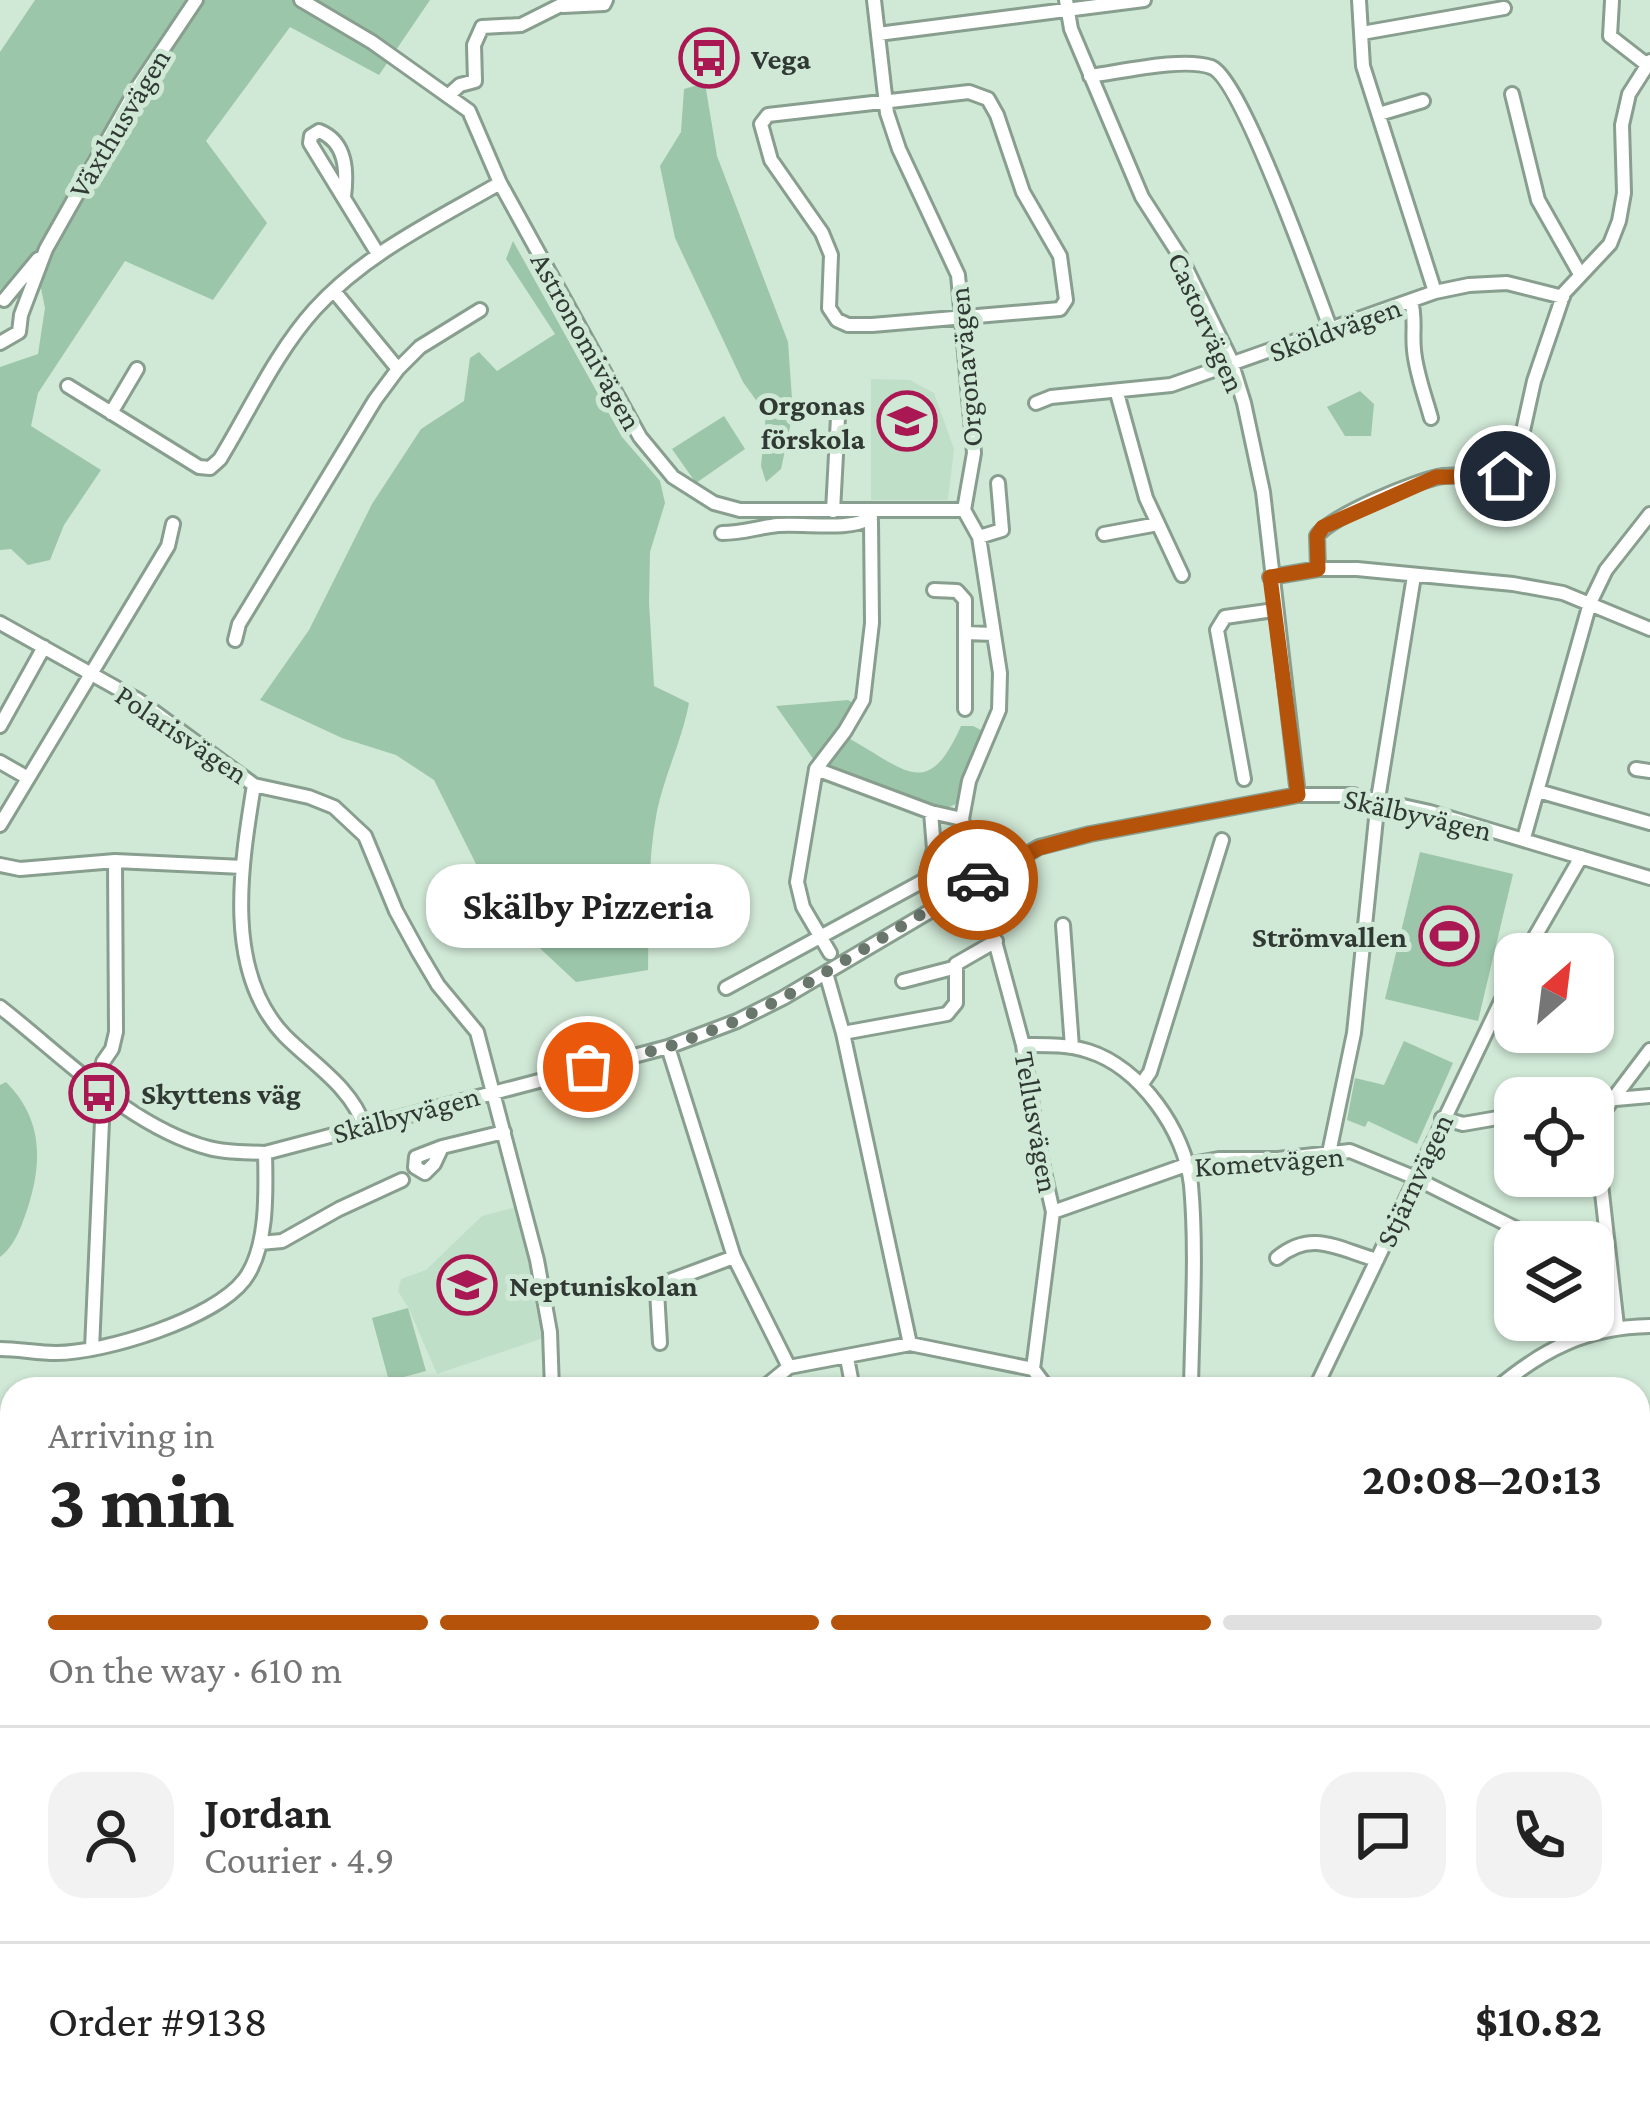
<!DOCTYPE html>
<meta charset="utf-8">
<style>
:root{--surface:#fff;--page:#f2f2f2;--text:#222;--muted:#767676;--line:#e0e0e0;--accent:#b45309}
body{margin:0;font-family:"Crimson Pro",serif;background:var(--page);color:var(--text);height:100vh;display:flex;flex-direction:column;font-size:45px;white-space:nowrap}
*{box-sizing:border-box;margin:0}
p{font-size:39px;color:var(--muted)}
.icon{flex:none;width:66px;height:66px;fill:none;stroke:currentColor;stroke-width:2;stroke-linecap:round;stroke-linejoin:round}
.map{position:relative;flex:1;overflow:hidden}
.side{position:absolute;left:0px;top:1377px;width:1650px;height:744px;display:flex;flex-direction:column;background:var(--surface);border-radius:36px 36px 0 0;box-shadow:0 3px 9px #0004}
.side>*{flex:none}
.needle{width:78px;rotate:28deg}
.buttons{position:absolute;left:1494px;top:933px;display:grid;gap:24px}
.buttons a{display:grid;place-items:center;width:120px;height:120px;border-radius:24px;background:var(--surface);box-shadow:0 3px 9px #0004;font-size:60px}
.pin{position:absolute;display:grid;place-items:center;width:102px;height:102px;color:#fff;margin:-51px;border:6px solid #fff;border-radius:50%;box-shadow:0 3px 12px #0007}
.courier{position:absolute;display:grid;place-items:center;width:120px;height:120px;margin:-60px;border:9px solid #b45309;border-radius:50%;background:#fff;color:#222;box-shadow:0 3px 15px #0007}
.bubble{position:absolute;height:84px;border-radius:36px;background:var(--surface);box-shadow:0 3px 9px #0004;font-size:39px;font-weight:700;line-height:84px;text-align:center}
.head em{font-style:normal;font-weight:700}
.head div{display:flex;flex-direction:column-reverse}
.head{display:flex;align-items:center;justify-content:space-between;height:204px;padding:0 48px}
h1{font-size:78px;font-weight:700;line-height:90px}
.bar{display:grid;grid-template-columns:repeat(4,1fr);gap:18px 12px;align-content:center;height:144px;padding:0 48px}
.bar i{height:15px;border-radius:9px;background:var(--line)}
.bar .selected{background:var(--accent)}
.bar p{grid-column:span 4}
.line{display:flex;align-items:center;gap:30px;padding:0 48px;border-top:3px solid var(--line)}
.line div{flex:1}
.round{display:grid;place-items:center;flex:none;width:126px;height:126px;border-radius:36px;background:var(--page)}
.map>svg:first-child{display:block}
.built{fill:#c0dfc9}
.green{fill:#9cc6a9}
.lines{fill:none;stroke-linecap:round;stroke-linejoin:round}
.minor-casing{stroke:#889e8e;stroke-width:18}
.minor{stroke:#fff;stroke-width:12}
.done{stroke:#68766c;stroke-width:12;stroke-dasharray:0 21.6}
.route{stroke:#b45309;stroke-width:15}
.labels{text-anchor:middle;dominant-baseline:central;stroke-width:10;stroke-linejoin:round;paint-order:stroke}
.poi-label{font-size:30px;font-weight:bold;fill:#303933;stroke:#d0e8d6;text-anchor:start}
.street-label{font-size:30px;fill:#303933;stroke:#d0e8d6}
</style>
<div class="map">
<svg width="1650" height="2121" viewBox="0 0 1650 2121">
<rect width="100%" height="100%" fill="#d0e8d6"/>
<!-- built -->
<path class="built" d="M871 379 910 380 934 393 954 449 948 500H871Z
M517 1207 543 1319V1338L437 1374 409 1309 398 1291 401 1279 426 1270 482 1216Z"/>
<!-- green -->
<path class="green" d="M35 0H430L379 75 290 27 206 141 267 223 213 300 125 261 38 393 31 426 101 470 64 525 50 560 28 565 11 549 0 550V367L38 354 45 308 40 284 19 273 0 290V52Z
M705 83 717 156 788 342 793 413 781 469 766 482 761 466 766 414 743 382 675 238 660 166 681 132 684 89Z
M513 241 622 437 660 481 665 503 650 552 649 602 654 686 689 703C682 740 665 774 657 811 647 863 649 917 648 970L576 982 529 938 484 880 434 780 396 755 342 738 260 700 309 630 372 504 421 429 464 401 470 358 479 352 497 371 555 334 506 259Z
M1360 391 1374 404 1371 436H1345L1327 407Z
M724 416 745 449 696 483 672 449Z
M848 700 866 710 850 739C906 770 928 801 961 726H973L985 732 971 760 958 803 943 810 931 808 819 767 776 706Z
M1420 852 1513 874 1478 1021 1385 999Z
M1404 1041 1453 1063 1417 1144 1368 1121 1365 1127 1347 1120 1355 1078 1384 1085Z
M6 1082C42 1118 43 1160 28 1207 22 1225 15 1246 0 1257V1085Z
M408 1308 426 1371 389 1381 372 1318Z"/>
<g class="lines">
<!-- minor casing -->
<g class="minor-casing">
<path id="minor" d="M301 0 372 42 469 111 500 183 640 437 673 477 714 503 740 510H964
M874 0 887 113 899 149 958 275 974 453 964 510 979 537 1000 673 999 710 969 781 962 819 1023 1045 1037 1141 1053 1212 1033 1369
M1066 0 1071 29 1142 197 1180 256 1230 358 1244 403 1263 492 1298 795
M1359 0 1363 66 1435 292
M1612 1 1610 36 1646 64
M563 6 604 4 606 0
M1362 33 1504 8
M878 34 1144 0
M1090 76C1121 72 1183 57 1211 67 1241 77 1316 290 1331 330
M969 92 988 99 997 115 1023 192 1060 256 1066 300 1060 309 872 325H848L837 320 829 308 831 255 822 233 771 160 761 124 768 115Z
M450 94 460 85 475 81 474 45 482 27 521 25 571 0
M1512 94 1538 200 1580 274
M1379 114 1423 101
M344 197C347 172 347 142 319 131L311 136 310 143 378 254
M334 291 398 369
M4 300 38 259
M1411 301C1416 319 1412 332 1414 350 1416 373 1425 396 1431 418
M0 343 19 332 21 315 46 249 137 88 196 0
M68 386 199 467 210 468 220 459C250 410 276 352 315 309 366 253 436 220 500 183
M1117 393 1146 498 1182 575
M1036 403 1051 397 1171 385 1435 292 1469 285 1507 283 1563 297
M111 413 137 369
M833 511 838 417
M722 533C743 533 758 527 778 525 807 523 848 531 871 518
M1104 534 1158 524
M979 537 1002 530 998 483
M1318 569 1317 536C1329 517 1419 479 1443 476 1467 473 1495 483 1515 467L1534 381 1564 293 1610 244 1619 221 1624 193 1622 125 1629 94 1650 61
M1270 577 1318 569H1357L1513 584 1563 593 1650 629
M934 590 957 591 965 600V633L994 634
M0 623 138 700 254 785 309 797 334 807 365 836 396 911 419 953 438 985 477 1032 537 1260 550 1332 552 1389
M235 640 239 624 375 400 398 369 420 347 480 310
M965 709V633
M0 726 44 647
M0 762 28 778
M816 769 931 812 962 819
M1636 769 1650 771
M1244 779 1217 630 1225 617 1274 610
M254 785C241 865 223 972 285 1036 313 1064 352 1088 364 1126
M1538 791 1650 823
M0 825 168 546 173 524
M1524 838 1590 603 1606 570 1650 514
M0 865 20 869 115 861 243 867
M1063 925 1072 1047
M830 953 803 907 797 882 816 769 845 731 863 700 872 623 871 521
M1525 954 1581 857
M826 973 843 1033 910 1344
M903 981 953 968
M726 988 925 880 934 849 931 812
M0 1007C63 1056 130 1127 209 1148 227 1153 247 1152 265 1153L668 1047 737 1021 783 998 1039 847 1090 834 1298 795H1353L1430 812 1650 878
M843 1033 947 1014 956 1003V964L996 941
M1023 1045C1045 1045 1066 1044 1088 1051 1140 1067 1185 1131 1191 1185 1197 1251 1192 1322 1191 1389
M668 1047 734 1257 789 1367
M103 1062 112 1049 116 1032 115 861
M1141 1085 1150 1072 1222 840
M1593 1101 1650 1096
M1442 1118 1463 1124 1515 1115
M442 1147 416 1157 415 1167 425 1173 434 1164 442 1147 504 1132
M1329 1153 1354 1033 1378 799 1414 576
M1053 1212 1186 1165 1219 1159H1278L1350 1151 1411 1176 1543 1242
M260 1243 282 1241 339 1209 402 1180
M1277 1258C1312 1229 1338 1249 1377 1260
M1568 1320 1569 1339
M1617 1326 1595 1131 1600 1116 1650 1050
M660 1343 657 1291 664 1283 734 1257
M0 1349C19 1349 37 1353 56 1353 104 1353 214 1319 244 1280 268 1249 266 1191 265 1153
M92 1349 102 1121
M847 1358 853 1389
M762 1389 789 1367 910 1344 1033 1369 1048 1389
M1315 1389 1515 972
M1496 1389C1543 1349 1587 1327 1650 1326
M1638 1469 1650 1467
M0 1615 12 1584
M1638 1740 1650 1719
M3 1758 12 1763
M1638 1810 1650 1818
M0 1818 12 1801
M1638 1905 1650 1904
M1638 2003 1650 2009
M57 2109 60 2121
M604 2109 625 2121
M821 2109 829 2121
M1116 2109V2121
M1235 2109 1253 2121
M1301 2109 1314 2121
M1354 2109 1368 2121
M1421 2109 1427 2121
M1501 2109 1515 2121
M1597 2109 1610 2121
M1399 2113 1400 2109
M471 2114 480 2121
M90 2121 120 2109
M575 2121 577 2109
M720 2121V2109
M866 2121 886 2109
M1267 2121 1269 2109
M1285 2121 1293 2109
M1455 2121 1464 2109"/>
</g>
<!-- minor -->
<use href="#minor" class="minor"/>
</g>
<g class="lines">
<!-- done -->
<path class="done" d="M588 1067 668 1047 736 1021 783 998 978 880"/>
<!-- route -->
<path class="route" d="M978 880 1039 848 1090 834 1298 795 1270 577 1318 569 1317 536 1323 527 1436 477 1505 476"/>
</g>
<!-- icons -->
<defs>
<g id="bus-ring" transform="scale(3)"><circle r="9.5" fill="#d0e8d6" stroke="#a91852" stroke-width="1.5"/><path d="M-5-6H5V4H4V6H2V4H-2V6H-4V4H-5ZM-3.5-4V0h7V-4ZM-3.5 1.2v1.5H-2V1.2ZM2 1.2v1.5H3.5V1.2Z" fill="#a91852"/></g>
<g id="school-ring" transform="scale(3)"><circle r="9.5" fill="#d0e8d6" stroke="#a91852" stroke-width="1.5"/><path d="M0-5L7-2L0 1L-7-2ZM-4 1L0 2.5L4 1V4Q0 6-4 4Z" fill="#a91852"/></g>
<g id="stadium-ring" transform="scale(3)"><circle r="9.5" fill="#d0e8d6" stroke="#a91852" stroke-width="1.5"/><path d="M0-5a6.5 5 0 1 0 0 10a6.5 5 0 1 0 0-10ZM-3.5-1.8h7v3.6h-7Z" fill="#a91852"/></g>
</defs>
<g fill-rule="evenodd">
<use href="#bus-ring" x="709" y="58"/>
<use href="#school-ring" x="907" y="421"/>
<use href="#stadium-ring" x="1449" y="936"/>
<use href="#bus-ring" x="99" y="1093"/>
<use href="#school-ring" x="467" y="1285"/>
</g>
<g class="labels">
<!-- poi labels -->
<g class="poi-label">
<text x="751" y="58">Vega</text>
<text x="865" y="404" text-anchor="end">Orgonas<tspan x="865" dy="34">förskola</tspan></text>
<text x="1407" y="936" text-anchor="end">Strömvallen</text>
<text x="141" y="1093">Skyttens väg</text>
<text x="509" y="1285">Neptuniskolan</text>
</g>
<!-- street labels -->
<g class="street-label">
<text transform="translate(119 123) rotate(-59)">Växthusvägen</text>
<text transform="translate(1207 322) rotate(66)">Castorvägen</text>
<text transform="translate(1335 329) rotate(-20)">Sköldvägen</text>
<text transform="translate(587 341) rotate(61)">Astronomivägen</text>
<text transform="translate(965 367) rotate(-95)">Orgonavägen</text>
<text transform="translate(182 734) rotate(34)">Polarisvägen</text>
<text transform="translate(1418 814) rotate(13)">Skälbyvägen</text>
<text transform="translate(406 1114) rotate(-15)">Skälbyvägen</text>
<text transform="translate(1037 1122) rotate(80)">Tellusvägen</text>
<text transform="translate(1269 1161) rotate(-4)">Kometvägen</text>
<text transform="translate(1414 1180) rotate(-65)">Stjärnvägen</text>
</g>
</g>
</svg>
<div class="buttons">
<a><svg class="needle" viewBox="-14 -14 28 28"><path d="M0-13l5 13h-10z" fill="#e53935"/><path d="M0 13l5-13h-10z" fill="#767676"/></svg></a>
<a><svg class="icon" aria-label="locate" viewBox="0 0 24 24"><circle cx="12" cy="12" r="6"/><path d="M12 2v4M12 18v4M2 12h4M18 12h4"/></svg></a>
<a><svg class="icon" aria-label="layers" viewBox="0 0 24 24"><path d="M12 4l9 5-9 5-9-5zM3 14l9 5 9-5"/></svg></a>
</div>
<div class="pin" style="left:588px;top:1067px;background:#ea580c"><svg class="icon" aria-label="bag" viewBox="0 0 24 24"><path d="M5 8h14l-1 12H6zM9 8a3 3 0 0 1 6 0"/></svg></div>
<div class="pin" style="left:1505px;top:476px;background:#1f2937"><svg class="icon" aria-label="home" viewBox="0 0 24 24"><path d="M3 11l9-7 9 7M6 9v11h12V9"/></svg></div>
<div class="courier" style="left:978px;top:880px"><svg class="icon" aria-label="car" viewBox="0 0 24 24"><path d="M5 17H2v-5l4-1 3-4h7l3 4 3 1v5h-3M9 17h6M6 11h13"/><circle cx="7" cy="17" r="2"/><circle cx="17" cy="17" r="2"/></svg></div>
<div class="bubble" style="left:426px;top:864px;width:324px">Skälby Pizzeria</div>
<section class="side">
<div class="head"><div><h1>3 min</h1><p>Arriving in</p></div><em>20:08–20:13</em></div>
<div class="bar"><i class="selected"></i><i class="selected"></i><i class="selected"></i><i></i><p>On the way · 610 m</p></div>
<div class="line" style="height:216px"><a class="round"><svg class="icon" aria-label="person" viewBox="0 0 24 24"><circle cx="12" cy="8" r="4"/><path d="M4 21q1-7 8-7t8 7"/></svg></a><div><b>Jordan</b><p>Courier · 4.9</p></div><a class="round"><svg class="icon" aria-label="chat" viewBox="0 0 24 24"><path d="M4 5h16v11H9l-5 4z"/></svg></a><a class="round"><svg class="icon" aria-label="phone" viewBox="0 0 24 24"><path d="M5 4h4l2 5-3 2q2 4 5 5l2-3 5 2v4C11 20 4 13 5 4z"/></svg></a></div>
<div class="line" style="height:156px"><div>Order #9138</div><b>$10.82</b></div>
</section>
</div>
